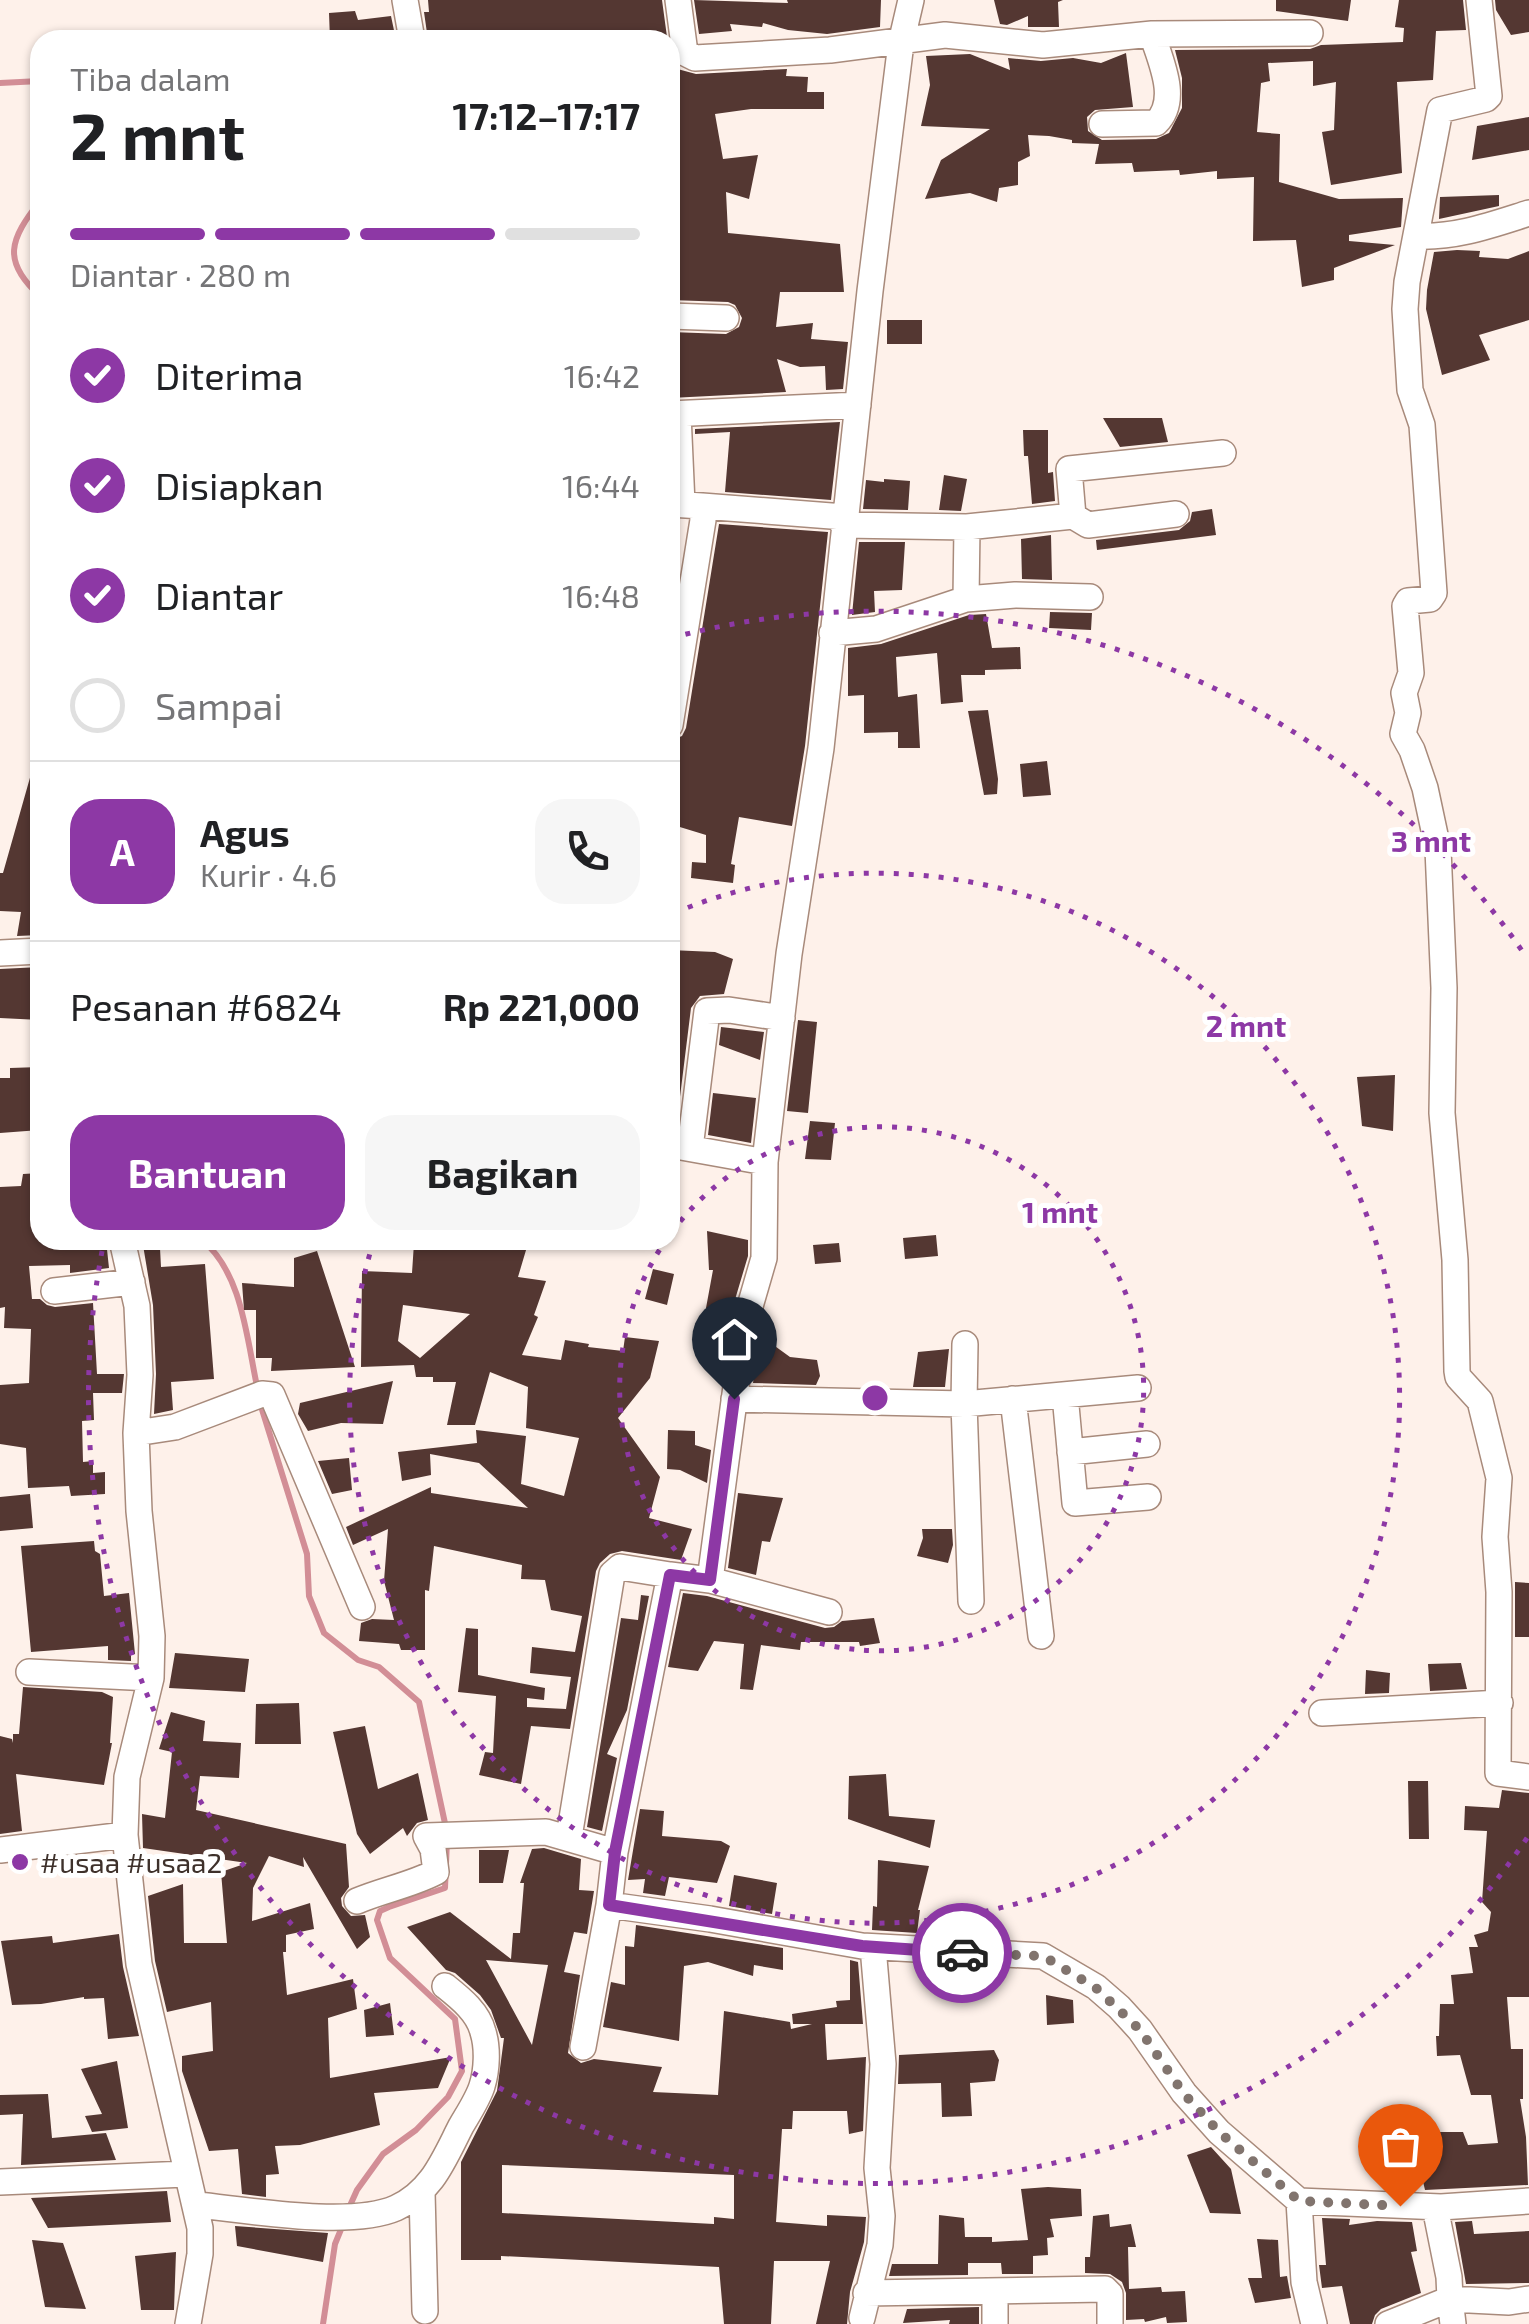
<!DOCTYPE html>
<html lang="id">
<meta charset="utf-8">
<style>
:root{--surface:#fff;--page:#f6f6f6;--text:#202124;--muted:#757577;--line:#e0e0e0;--accent:#8d38a5}
body{margin:0;font-family:"Exo 2",sans-serif;background:var(--page);color:var(--text);height:100vh;display:flex;flex-direction:column;font-size:38px;white-space:nowrap}
*{box-sizing:border-box;margin:0}
p{font-size:32px;color:var(--muted)}
.icon{flex:none;width:55px;height:55px;fill:none;stroke:currentColor;stroke-width:2;stroke-linecap:round;stroke-linejoin:round}
.map{position:relative;flex:1;overflow:hidden}
.side{position:absolute;left:30px;top:30px;width:650px;height:1220px;display:flex;flex-direction:column;background:var(--surface);border-radius:30px;box-shadow:0 2px 8px #0004}
.side>*{flex:none}
.pin{position:absolute;display:grid;place-items:center;width:85px;height:85px;color:#fff;margin:-102px -42px;border-radius:50% 50% 50% 0;rotate:-45deg;box-shadow:0 0 10px #0007}
.pin .icon{rotate:45deg}
.courier{position:absolute;display:grid;place-items:center;width:100px;height:100px;margin:-50px;border:8px solid #8d38a5;border-radius:50%;background:#fff;color:#222;box-shadow:0 2px 12px #0007}
.head em{font-style:normal;font-weight:700}
.head div{display:flex;flex-direction:column-reverse}
.head{display:flex;align-items:center;justify-content:space-between;height:170px;padding:0 40px}
h1{font-size:65px;font-weight:700;line-height:75px}
.bar{display:grid;grid-template-columns:repeat(4,1fr);gap:15px 10px;align-content:center;height:120px;padding:0 40px}
.bar i{height:12px;border-radius:8px;background:var(--line)}
.bar .current{background:var(--accent)}
.bar p{grid-column:span 4}
.line{display:flex;align-items:center;gap:25px;padding:0 40px;border-top:2px solid var(--line)}
.line div{flex:1}
.round{display:grid;place-items:center;flex:none;width:105px;height:105px;border-radius:30px;background:var(--page)}
ol{padding:0 40px;list-style:none}
li{display:flex;align-items:center;gap:30px;height:110px}
li p{margin-inline-start:auto}
li .icon{padding:10px;border-radius:50%;background:var(--accent);color:#fff;stroke-width:4}
li:last-child{color:var(--muted)}
li i{width:55px;height:55px;border:5px solid var(--line);border-radius:50%}
.primary-button{display:flex;gap:20px;margin-top:auto;padding:20px 40px}
.primary-button a{flex:1;height:115px;border-radius:30px;background:var(--accent);color:#fff;font-size:40px;font-weight:700;line-height:115px;text-align:center}
.primary-button a+a{background:var(--page);color:var(--text)}
.map>svg:first-child{display:block}
.lines{fill:none;stroke-linecap:round;stroke-linejoin:round}
.stream{stroke:#d28e96;stroke-width:6}
.building{fill:#543732;fill-rule:evenodd}
.minor-casing{stroke:#a88a7b;stroke-width:28}
.minor{stroke:#fff;stroke-width:25}
.done{stroke:#81746e;stroke-width:10;stroke-dasharray:0 18}
.route{stroke:#8d38a5;stroke-width:12}
.ring{fill:none;stroke:#8d38a5;stroke-width:5;stroke-dasharray:5 10}
.poi-dot{fill:#8d38a5;stroke:#fff;stroke-width:4}
.labels{text-anchor:middle;dominant-baseline:central;stroke-width:10;stroke-linejoin:round;paint-order:stroke}
.poi-label{font-size:28px;fill:#3e312b;stroke:#fff;text-anchor:start}
.centre{fill:#8d38a5;stroke:#fff;stroke-width:5}
.ring-label{font-size:30px;text-anchor:middle;font-weight:bold;fill:#8d38a5;stroke:#fff;stroke-width:10;stroke-linejoin:round;paint-order:stroke}
</style>
<div class="map">
<svg width="1529" height="2324" viewBox="0 0 1529 2324">
<rect width="100%" height="100%" fill="#fef1ea"/>
<g class="lines">
<!-- stream -->
<path class="stream" d="M0 83 40 81
M40 201C10 239 1 261 40 296
M202 1240C243 1273 247 1342 258 1391
M260 1403 307 1554 309 1596 324 1633 358 1660 379 1667 419 1702 446 1828
M348 2210 357 2190 383 2154 416 2130 448 2097 462 2071 455 2019 390 1958 377 1920 380 1911 389 1907 445 1888 447 1840
M323 2324 335 2244 344 2222"/>
</g>
<!-- building -->
<path class="building" d="M428 0H662L667 37 428 40 424 12H429Z
M694 0 788 3 787 0H881L880 27 827 34 788 30 763 23 762 27 730 24 732 31 699 34Z
M994 0H1063L1058 2 1059 27H1028V16L1007 25 1000 24Z
M1276 0H1351L1348 21 1276 11Z
M1399 0H1463L1466 30 1436 31 1433 80 1397 82 1402 173 1331 185 1322 132 1334 130 1336 82 1313 86V61L1268 63 1270 81 1261 83 1257 132 1280 134 1279 182 1339 199 1403 198 1401 227 1349 235V241L1395 245 1334 268V280L1302 287 1296 240 1253 241 1254 177 1217 179V171L1180 175 1179 170 1134 172 1132 163 1095 164 1099 144 1072 143V140L1049 136 1028 135 1030 156 1018 162V185L999 188 997 202 970 193 925 199 941 160 990 129 921 126 930 85 926 56 970 54 1010 70 1008 58 1041 61 1073 58 1101 63 1126 53 1133 107 1095 110 1087 117 1088 131 1102 140 1156 139 1169 133 1182 108V78L1175 50 1310 49 1321 45 1403 42 1404 28 1395 27Z
M1495 0H1529V32L1511 35 1496 10Z
M355 11 358 20 391 16 396 40H330L329 13Z
M670 67 696 74 787 69 786 76 808 77 807 92H824V109H751L715 114 723 159 758 155 749 199 726 192 728 233 840 244 844 292H780L776 327 813 323 811 339 848 342 843 389 826 390 825 366 800 367 777 359 786 392 670 398V332L726 334 739 327 742 318 735 305 728 302 670 300Z
M1529 117V150L1472 160 1477 126Z
M1499 195V206L1439 219 1440 197Z
M1457 250 1480 251 1479 257 1508 259 1529 251V320L1479 335 1490 360 1442 375 1426 309 1427 290 1434 252Z
M887 320H922V344H887Z
M1103 418H1162L1168 442 1120 447Z
M840 422 831 500 725 492 730 432 695 434V429Z
M1023 430H1048V473L1053 472 1055 501 1032 504 1028 456H1024Z
M944 475 967 479 961 511 939 510Z
M884 479 910 481 908 510 863 509 866 480 884 482Z
M1212 509 1216 535 1097 550 1096 540 1179 530 1190 521 1192 512Z
M719 524 828 532 805 746 792 826 739 817 731 864 735 865 733 883 691 878 692 862 706 863V835L670 824V741L682 736 686 728Z
M1051 535 1052 580 1022 579 1021 539Z
M859 542H905L902 590 874 591 875 612 852 615Z
M1050 612 1092 613 1091 630 1049 628Z
M986 614 992 648 1020 647 1021 669 985 670V675H961L963 702 941 704 937 653 896 657 898 697 917 694 920 748H898V732L864 733V695L848 696V648L881 644 969 615Z
M988 710 998 779 997 794 984 795 968 711Z
M35 760H40V935L17 936 21 912 0 911V873H3Z
M1047 761 1051 795 1023 797 1020 764Z
M670 950 715 952 733 959 724 994 700 996 691 1008 676 1129 670 1128Z
M40 967V1020L0 1018V969Z
M798 1020 817 1022 808 1113 787 1111Z
M721 1027 764 1032 760 1060 719 1045Z
M40 1067V1130L0 1133V1078H10V1068Z
M1395 1075 1393 1131 1362 1126 1357 1077Z
M713 1093 756 1098 751 1143 708 1135Z
M810 1121 835 1123 831 1160 805 1159Z
M40 1173V1240H106L109 1268 70 1273V1265L29 1266 32 1299H40L47 1305 55 1307 93 1303 97 1374H124L122 1393H93L94 1420 82 1421 83 1462 93 1461V1473L105 1472V1494L71 1496 69 1486 28 1488 26 1448 0 1444V1385L29 1383 31 1329 4 1328 5 1307 0 1308V1187L21 1186 23 1174Z
M707 1231 748 1240V1256L731 1313 706 1308 713 1270H709Z
M936 1235 938 1256 905 1259 903 1238Z
M490 1240H529L518 1277 546 1281 534 1315 538 1317 522 1355 561 1360 565 1340 589 1344 588 1347 623 1351 625 1337 659 1341 650 1378 618 1418 660 1477 649 1518 692 1529 681 1560 622 1551 610 1554 600 1563 596 1571 570 1729 531 1726 521 1784 479 1775 485 1752 493 1753 496 1696 458 1692 466 1628 478 1629V1675L545 1688 544 1700 527 1698V1707L566 1709 571 1677 530 1673 532 1647 575 1652 582 1616 551 1610 545 1580 521 1579 522 1565 434 1546 429 1591 425 1590V1650H401L399 1644 359 1641 361 1623 372 1619 394 1620 384 1581 388 1529 353 1545 346 1527 431 1487V1493L528 1508 479 1463 430 1454 431 1475 402 1481 398 1452 477 1443 476 1430 526 1436 521 1484 564 1496 579 1438 526 1428 528 1387 490 1372 475 1425H447L456 1382H433V1377H416L414 1365 361 1367 362 1271 412 1273 414 1243 490 1244ZM403 1305 470 1314 420 1358 398 1341Z
M839 1243 841 1262 815 1264 813 1245Z
M143 1245 160 1248 161 1267 205 1264 214 1379 171 1382 173 1410 154 1414 156 1374 153 1305Z
M317 1251 355 1367 271 1371 272 1358H256V1310H244L242 1283 294 1287V1258Z
M653 1269 674 1274 667 1305 645 1299Z
M758 1344H772L790 1357 817 1360 820 1376 816 1385 753 1383Z
M949 1349 945 1387H913L918 1352Z
M393 1381 383 1424 341 1423 308 1431 298 1414 300 1403Z
M668 1430 695 1431V1445L711 1450 707 1483 680 1470 667 1469Z
M349 1458 352 1490 332 1494 318 1461Z
M738 1493 783 1498 770 1542 762 1541 756 1575 728 1568Z
M30 1494 33 1528 0 1531V1497Z
M922 1529H952L953 1545 948 1563 917 1556 923 1538Z
M94 1541 95 1551 100 1554 104 1596 129 1593 135 1654H131V1661L108 1660V1646L31 1652 21 1546Z
M1515 1582 1529 1583V1637H1515Z
M683 1593 707 1596 825 1628 834 1627 842 1621 874 1618 880 1643 860 1646 859 1642H801L800 1650 761 1645 753 1690 740 1689 744 1644 714 1641 698 1671 668 1667Z
M641 1595 649 1596 627 1710 607 1754 617 1758 602 1831 587 1827 621 1618 638 1620Z
M175 1653 249 1659 245 1692 169 1688Z
M1461 1663 1467 1689 1430 1691 1428 1664Z
M1366 1670 1390 1673 1389 1693 1365 1694Z
M23 1687 102 1692 113 1697 110 1743H112L104 1785 16 1774 22 1831 0 1834V1736L12 1739 13 1743V1734H19Z
M299 1703 301 1744H255L256 1704Z
M171 1712 205 1721 203 1741 241 1743 239 1778 200 1776 196 1810 346 1844 349 1887 341 1898 342 1906 351 1916 365 1915 370 1937 357 1949 303 1857 304 1867 269 1856 253 1888 252 1921 310 1903 314 1929 286 1935V1952H283L287 1995 353 1979 357 2009 328 2018 330 2078 451 2057 438 2088 374 2093 380 2125 300 2145 275 2146 279 2174 266 2175V2197L242 2194 238 2149 209 2151 182 2071V2056L213 2051 211 2002 167 2012 155 1961 148 1896 183 1884 184 1943H227L221 1872 247 1863 143 1848 142 1814 165 1818 172 1752 159 1749Z
M365 1726 378 1789 418 1773 428 1820 417 1823 407 1836 403 1828 370 1854 357 1834 333 1732Z
M886 1774 889 1816 935 1820 930 1848 848 1819 849 1776Z
M1408 1781H1428L1429 1839H1409Z
M1502 1790 1529 1793V1997H1507L1511 2049H1523V2099H1520L1526 2137 1528 2185 1425 2190 1417 2156 1434 2155 1433 2132H1463L1468 2145 1498 2143 1491 2095H1471L1460 2055 1437 2056 1436 2036H1439L1440 2004H1454L1451 1975 1473 1973 1469 1947H1478L1474 1935 1488 1931 1491 1912 1482 1902 1487 1831 1464 1830 1465 1806 1499 1808Z
M640 1809 664 1811 662 1836 721 1841 730 1846 717 1883 669 1877 665 1896 643 1893 645 1879 628 1880Z
M544 1848 581 1859 579 1890 594 1891 587 1934 574 1932 564 1972 580 1975 568 2053 581 2063 594 2059 662 2067 653 2092 718 2095 724 2011 790 2022 791 2029 812 2024H793L792 2014 837 2007 836 2001 850 2000V1960L858 1962 863 2024H825L827 2060 866 2057 863 2131 849 2134 847 2111H793L792 2129H782L776 2222 827 2226V2215L866 2217 864 2242 850 2292 847 2324H816L830 2261H774L771 2324H724L719 2267 501 2256V2260H461V2162L497 2091 504 2038H501L491 2010 480 1995 455 1973 446 1970 407 1927 450 1912 511 1959 513 1933H520L524 1883H520L532 1849ZM486 1960 548 1965 532 2045ZM502 2165 734 2175V2219L714 2217V2224L502 2213Z
M479 1850H509L503 1883H479Z
M878 1860 929 1866 918 1910H920L917 1933 872 1930 873 1906 877 1907Z
M734 1875 777 1883 772 1914 729 1906Z
M636 1925 783 1948V1970L754 1965 753 1976 708 1962 684 1966 679 2041 603 2027 611 1982 625 1985V1946L634 1947Z
M119 1934 123 1967 139 2036 108 2039 104 1998 84 1999V1997L41 2004 12 2005 1 1941 52 1936 53 1943Z
M1046 1995 1073 2000 1074 2023 1047 2025Z
M390 2003 394 2035 366 2037 364 2010Z
M994 2050 999 2060 995 2081 970 2083 972 2116 942 2117 941 2083 898 2084 899 2055Z
M117 2061 128 2128 92 2132 85 2116 102 2114 81 2069Z
M48 2094 52 2138 106 2133 116 2160 21 2165 23 2114 0 2115V2095Z
M1211 2147 1231 2169 1241 2214 1210 2213 1187 2155Z
M1048 2187 1081 2189 1082 2216 1050 2219 1054 2237 1047 2238 1048 2255 1033 2256V2274H1002L1001 2263H968V2275L889 2276 892 2264H938L939 2215 964 2218 965 2237H992V2242L1028 2240 1021 2189Z
M167 2191 171 2222 48 2228 31 2198Z
M1109 2214 1110 2227 1131 2224 1136 2247H1128L1129 2289 1161 2287 1162 2292 1185 2291 1187 2322 1167 2323 1166 2317 1145 2322 1144 2319 1126 2320V2293L1122 2282 1110 2274 1085 2273V2257H1090L1093 2216Z
M1322 2218 1350 2219 1349 2225 1377 2221 1412 2222 1417 2251 1411 2252 1421 2293 1381 2309 1375 2315 1372 2324H1350L1342 2286 1322 2288 1319 2265H1326Z
M1472 2221 1474 2234 1529 2231V2283L1466 2284 1455 2222Z
M235 2226 328 2233 323 2262 237 2246Z
M1257 2239 1278 2240 1280 2277 1287 2276 1291 2298 1255 2303 1248 2278H1262Z
M32 2240 63 2243 86 2309 45 2307Z
M176 2252 174 2310H141L135 2256Z
M979 2307V2324H949L950 2320 903 2323 907 2309Z"/>
<g class="lines">
<!-- minor casing -->
<g class="minor-casing">
<path id="minor" d="M405 0 412 40
M678 0 685 53 695 58 830 50 945 35 1043 45 1152 34 1310 33
M911 0 901 43 870 291 821 748 789 954 765 1162 764 1258 744 1327 710 1580 670 1575 615 1852 609 1905 710 1919 862 1946 1043 1956 1096 1987 1119 2007 1140 2030 1184 2093 1219 2132 1299 2201 1441 2207 1529 2201
M1479 0 1489 96 1486 99 1440 110 1407 282 1405 309 1410 390 1422 425 1434 593 1430 599 1408 601 1405 606 1411 673 1404 693 1408 713 1403 734 1412 750 1425 788 1438 849 1444 988 1442 1113 1455 1260 1457 1371 1458 1377 1480 1401 1499 1478 1495 1537 1499 1592 1498 1773 1529 1777
M1102 124 1156 123C1180 100 1160 60 1152 34
M1416 236C1456 238 1491 225 1529 213
M670 316 726 318
M670 414 858 405
M678 414 682 504
M670 504 702 506 703 520 670 725
M702 506 844 517
M1073 516 1088 525 1176 514
M843 525 967 527 966 599 1015 595 1090 597
M967 527 1073 516 1069 469 1223 453
M832 633 876 629 966 599
M0 953 40 951
M670 1145 765 1162
M690 1148 707 1011 729 1010 782 1018
M122 1240 137 1306 140 1375 136 1433 139 1511 152 1636 151 1678 127 1777 125 1835 139 1964 200 2228V2254L188 2324
M54 1291 132 1282
M965 1344 964 1404 971 1601
M1065 1395 1075 1503 1148 1497
M734 1399 964 1404 1138 1388
M1013 1399 1041 1636
M136 1433 175 1427 262 1394 272 1395 362 1607
M1070 1452 1147 1444
M710 1580 829 1612
M29 1672 151 1678
M1322 1713 1500 1703
M569 1837 612 1574 620 1567 670 1575
M0 1850 125 1835
M357 1901C383 1890 411 1885 436 1872L433 1849 426 1836 546 1832 615 1852
M583 2047 609 1905
M0 2182 186 2174
M422 2192 425 2311
M1299 2201 1304 2282 1314 2324
M197 2205C248 2210 350 2228 396 2208 432 2192 444 2159 461 2126 468 2114 478 2099 482 2086 487 2070 488 2048 483 2032 478 2012 460 1998 445 1986
M995 2291V2324
M866 2293 1105 2289 1110 2294V2324
M862 2318 880 2245 882 2216 877 2168 883 2064 873 1947
M1388 2324 1450 2299 1449 2277 1435 2207
M1453 2324 1450 2299 1509 2302 1529 2299"/>
</g>
<!-- minor -->
<use href="#minor" class="minor"/>
</g>
<g class="lines">
<!-- done -->
<path class="done" d="M962 1953 1043 1956 1096 1988 1140 2030 1184 2094 1219 2132 1299 2201 1400 2206"/>
<!-- route -->
<path class="route" d="M734 1399 710 1580 670 1575 615 1852 609 1905 862 1946 962 1953"/>
</g>
<!-- distance rings -->
<g class="ring">
<path d="M671 1233A262 262 0 1 1 666 1240"/>
<path d="M674 913A525 525 0 1 1 374 1240"/>
<path d="M1527 1838A787 787 0 0 1 104 1241M671 638A787 787 0 0 1 1527 958"/>
</g>
<!-- markers -->
<circle class="poi-dot" cx="20" cy="1862" r="10"/>
<g class="labels">
<!-- poi labels -->
<g class="poi-label">
<text x="40" y="1862">#usaa #usaa2</text>
</g>
</g>
<circle cx="875" cy="1398" r="15" class="centre"/>
<g class="ring-label">
<text x="1431" y="852">3 mnt</text>
<text x="1246" y="1037">2 mnt</text>
<text x="1060" y="1223">1 mnt</text>
</g>
</svg>
<div class="pin" style="left:1400px;top:2206px;background:#ea580c"><svg class="icon" aria-label="bag" viewBox="0 0 24 24"><path d="M5 8h14l-1 12H6zM9 8a3 3 0 0 1 6 0"/></svg></div>
<div class="pin" style="left:734px;top:1399px;background:#1f2937"><svg class="icon" aria-label="home" viewBox="0 0 24 24"><path d="M3 11l9-7 9 7M6 9v11h12V9"/></svg></div>
<div class="courier" style="left:962px;top:1953px"><svg class="icon" aria-label="car" viewBox="0 0 24 24"><path d="M5 17H2v-5l4-1 3-4h7l3 4 3 1v5h-3M9 17h6M6 11h13"/><circle cx="7" cy="17" r="2"/><circle cx="17" cy="17" r="2"/></svg></div>
<section class="side">
<div class="head"><div><h1>2 mnt</h1><p>Tiba dalam</p></div><em>17:12–17:17</em></div>
<div class="bar"><i class="current"></i><i class="current"></i><i class="current"></i><i></i><p>Diantar · 280 m</p></div>
<ol>
<li><svg class="icon" aria-label="check" viewBox="0 0 24 24"><path d="M5 12l5 5 9-10"/></svg>Diterima<p>16:42</p></li>
<li><svg class="icon" aria-label="check" viewBox="0 0 24 24"><path d="M5 12l5 5 9-10"/></svg>Disiapkan<p>16:44</p></li>
<li><svg class="icon" aria-label="check" viewBox="0 0 24 24"><path d="M5 12l5 5 9-10"/></svg>Diantar<p>16:48</p></li>
<li><i></i>Sampai</li>
</ol>
<div class="line" style="height:180px"><b class="round" style="background:var(--accent);color:#fff">A</b><div><b>Agus</b><p>Kurir · 4.6</p></div><a class="round"><svg class="icon" aria-label="phone" viewBox="0 0 24 24"><path d="M5 4h4l2 5-3 2q2 4 5 5l2-3 5 2v4C11 20 4 13 5 4z"/></svg></a></div>
<div class="line" style="height:130px"><div>Pesanan #6824</div><b>Rp 221,000</b></div>
<div class="primary-button"><a>Bantuan</a><a>Bagikan</a></div>
</section>
</div>
